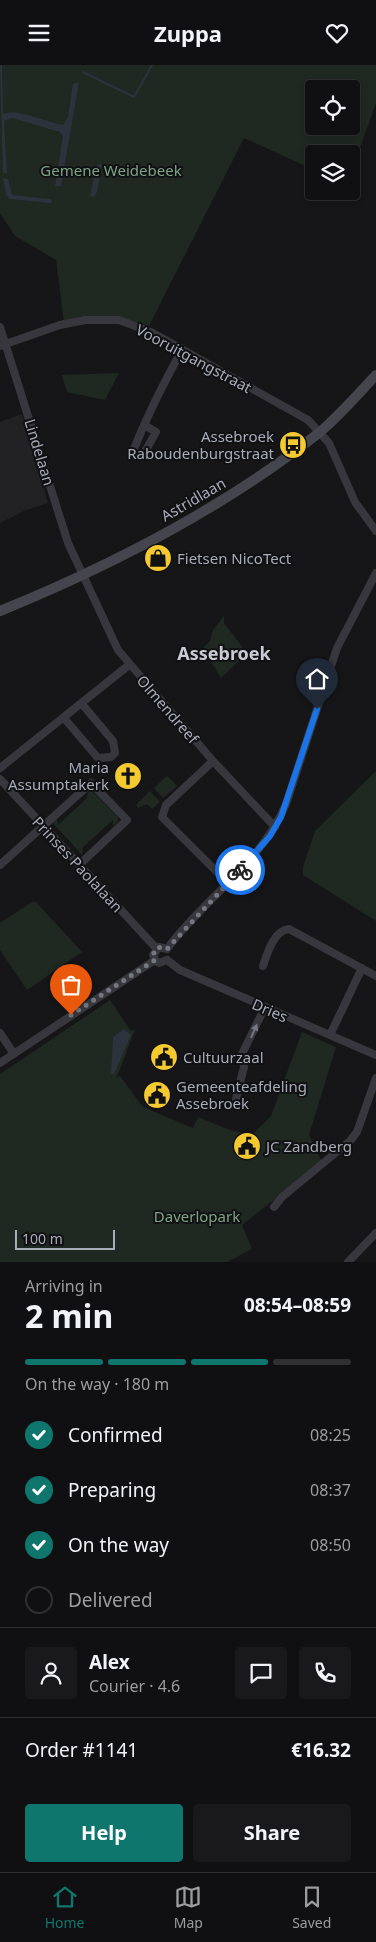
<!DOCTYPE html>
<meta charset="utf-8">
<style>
:root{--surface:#101012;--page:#19191b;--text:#f1f3f6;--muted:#9c9d9f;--line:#303032;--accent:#0f766e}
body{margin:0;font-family:"Noto Sans",sans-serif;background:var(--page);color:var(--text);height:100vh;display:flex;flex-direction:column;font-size:19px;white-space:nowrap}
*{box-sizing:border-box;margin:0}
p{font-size:16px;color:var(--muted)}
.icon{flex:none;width:28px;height:28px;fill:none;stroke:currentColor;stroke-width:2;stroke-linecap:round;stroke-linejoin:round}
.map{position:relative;height:1197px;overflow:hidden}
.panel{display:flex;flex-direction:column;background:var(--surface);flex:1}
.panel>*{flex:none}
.fabs{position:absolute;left:305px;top:15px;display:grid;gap:10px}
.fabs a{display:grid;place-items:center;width:55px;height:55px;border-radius:5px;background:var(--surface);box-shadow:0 2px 8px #0003,0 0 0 1px var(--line);font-size:25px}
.scale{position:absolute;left:15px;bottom:12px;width:100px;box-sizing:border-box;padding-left:5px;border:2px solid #a8abb8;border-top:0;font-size:14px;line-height:18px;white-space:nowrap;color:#a8abb8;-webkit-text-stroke:4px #111113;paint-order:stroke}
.pin{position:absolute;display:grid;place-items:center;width:42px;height:42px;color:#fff;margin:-51px -21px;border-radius:50% 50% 50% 0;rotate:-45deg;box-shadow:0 0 5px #0007}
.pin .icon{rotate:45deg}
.courier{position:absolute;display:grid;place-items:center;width:50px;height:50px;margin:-25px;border:4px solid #1a73e8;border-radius:50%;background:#fff;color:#222;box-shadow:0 1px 6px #0007}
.overview em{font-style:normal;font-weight:700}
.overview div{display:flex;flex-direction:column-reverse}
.overview{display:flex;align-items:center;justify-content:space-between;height:85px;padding:0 25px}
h1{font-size:32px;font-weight:700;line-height:38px}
.bar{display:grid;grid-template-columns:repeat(4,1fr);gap:8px 5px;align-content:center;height:60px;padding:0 25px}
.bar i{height:6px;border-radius:4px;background:var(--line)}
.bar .current{background:var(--accent)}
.bar p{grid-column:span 4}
.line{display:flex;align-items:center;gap:12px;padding:0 25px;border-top:1px solid var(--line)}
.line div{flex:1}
.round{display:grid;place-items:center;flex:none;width:52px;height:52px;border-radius:5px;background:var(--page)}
ol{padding:0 25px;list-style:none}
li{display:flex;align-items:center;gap:15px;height:55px}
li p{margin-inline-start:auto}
li .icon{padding:5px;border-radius:50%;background:var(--accent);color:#fff;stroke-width:4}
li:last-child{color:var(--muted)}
li i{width:28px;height:28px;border:2px solid var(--line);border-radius:50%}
.action{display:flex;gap:10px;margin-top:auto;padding:10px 25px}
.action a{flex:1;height:58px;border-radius:5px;background:var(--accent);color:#fff;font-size:20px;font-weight:700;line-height:58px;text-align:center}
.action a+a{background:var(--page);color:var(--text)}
header{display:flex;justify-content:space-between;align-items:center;height:65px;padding:0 25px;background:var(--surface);font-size:22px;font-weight:700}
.tab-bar{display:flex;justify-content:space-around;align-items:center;height:70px;border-top:1px solid var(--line);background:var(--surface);font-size:14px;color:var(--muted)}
.tab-bar a{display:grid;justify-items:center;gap:2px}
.tab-bar .current{color:var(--accent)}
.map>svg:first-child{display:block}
.built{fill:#222225}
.green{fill:#202822;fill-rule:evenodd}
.water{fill:#2c333c}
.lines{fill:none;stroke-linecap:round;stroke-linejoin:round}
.stream{stroke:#2c333c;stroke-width:2}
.minor{stroke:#37373d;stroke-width:8}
.secondary{stroke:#45464d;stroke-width:10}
.oneway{fill:#757781}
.done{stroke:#757780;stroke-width:5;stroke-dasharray:0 9}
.route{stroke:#1a73e8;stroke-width:6}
.labels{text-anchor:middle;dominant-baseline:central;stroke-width:4;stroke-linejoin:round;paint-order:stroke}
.park-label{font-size:15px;fill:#7ea485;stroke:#111113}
.street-label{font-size:15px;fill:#a8abb8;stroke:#111113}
.poi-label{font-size:15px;fill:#a8abb8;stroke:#111113;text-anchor:start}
.quarter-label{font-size:18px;font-weight:bold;fill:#c9cad4;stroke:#111113}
</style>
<header><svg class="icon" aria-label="menu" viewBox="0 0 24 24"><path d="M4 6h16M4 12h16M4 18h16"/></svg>Zuppa<svg class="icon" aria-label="heart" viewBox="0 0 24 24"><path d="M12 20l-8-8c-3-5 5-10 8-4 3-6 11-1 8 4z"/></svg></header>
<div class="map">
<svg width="376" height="1197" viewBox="0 0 376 1197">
<rect width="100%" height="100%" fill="#161618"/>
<!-- built -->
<path class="built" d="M22 349 48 438 26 445 0 458V357Z"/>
<!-- green -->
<path class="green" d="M0 0H376V38L351 108V89H314V105L244 73 149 261C117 250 97 249 64 257L56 195 15 171 0 148ZM314 24H351V61H314Z
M119 308 105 335 67 327 62 310Z
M224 551V558L247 588 221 613 203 583 210 576 213 565Z
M376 706V856L303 810V802L315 766Z
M167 711 177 721 163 733 154 723Z
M91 725 118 752V757L113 761V755L83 782 82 790 53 758 57 754 58 760 87 733 88 726Z
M150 726 160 737 152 744 147 739 138 743 136 740Z
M32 837H36L82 887 27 925 0 885V858Z
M110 935 131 966 135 964 117 1012 120 1011 143 1042 193 1063 198 1052 230 1065 252 1070 271 1051 302 967 336 982 309 1070 322 1097 242 1160 252 1184 227 1197H0V1009Z"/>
<!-- water -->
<path class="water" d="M0 0H2L3 48 5 49C17 43 48 58 63 60L68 52 73 19 79 17 61 121H55L63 71 60 67 12 53 4 56 7 109 3 108Z
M102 99 97 127 94 132 90 131 97 100Z
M3 113 8 114 12 130 49 134 52 135 51 138 10 134 6 130Z
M124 964 131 970 114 1009H111L113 972Z"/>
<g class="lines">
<!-- stream -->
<path class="stream" d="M83 7 134 32 152 0"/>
<!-- minor -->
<path class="minor" d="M0 262 68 478 118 585 213 696 275 762
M0 281 60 260 85 255H119L151 267 308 355 329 378 355 437 376 466
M144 360 156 367 142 392 132 389C146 353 163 319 182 285
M64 653 98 693 111 692 115 688 113 676 82 639
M213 696 166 740 162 752 228 818
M0 703 129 600
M0 714 156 883
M0 800 91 718 127 755 79 800
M167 884C204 833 261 799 286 739L337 583 376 508
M167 884 159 882 153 890 155 895 159 898 167 895
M167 895 180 905 376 990
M263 901C267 889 274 865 289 864L376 911
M0 968 14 989
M330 970 362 903
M0 998 155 895
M236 1034 244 1002 242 989 265 942
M274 1142 282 1132 350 1076 357 1067 376 1013
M348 1197 376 1168"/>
<!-- secondary -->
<path class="secondary" d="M0 546C113 500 224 443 320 367 340 350 358 329 376 310"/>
</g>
<!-- one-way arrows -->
<defs><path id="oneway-solid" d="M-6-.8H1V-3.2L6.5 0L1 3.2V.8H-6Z" transform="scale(1.25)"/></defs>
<use class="oneway" href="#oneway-solid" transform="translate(254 966) rotate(-66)"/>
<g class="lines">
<!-- done -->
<path class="done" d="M71 950 155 895 153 890 156 883 162 882 167 884 240 805"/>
<!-- route -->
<path class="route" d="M240 805 270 771 281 752 317 644"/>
</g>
<!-- icons -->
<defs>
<g id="bus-disc" transform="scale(1.4375)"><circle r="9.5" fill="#f5ca31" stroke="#111113"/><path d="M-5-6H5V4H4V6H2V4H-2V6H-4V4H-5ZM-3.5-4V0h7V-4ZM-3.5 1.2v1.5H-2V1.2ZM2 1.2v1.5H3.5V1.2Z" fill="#111"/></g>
<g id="shop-disc" transform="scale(1.4375)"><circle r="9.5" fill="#f5ca31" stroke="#111113"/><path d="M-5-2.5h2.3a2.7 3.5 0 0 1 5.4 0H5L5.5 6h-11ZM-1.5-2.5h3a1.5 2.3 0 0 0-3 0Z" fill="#111"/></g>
<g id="church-disc" transform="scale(1.4375)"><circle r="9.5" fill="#f5ca31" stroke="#111113"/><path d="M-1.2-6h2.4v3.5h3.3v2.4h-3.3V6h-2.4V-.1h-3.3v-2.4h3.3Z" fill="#111"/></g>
<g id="civic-disc" transform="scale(1.4375)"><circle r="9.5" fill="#f5ca31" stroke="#111113"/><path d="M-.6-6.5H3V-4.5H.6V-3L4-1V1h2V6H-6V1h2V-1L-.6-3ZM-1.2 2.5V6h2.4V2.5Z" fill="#111"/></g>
</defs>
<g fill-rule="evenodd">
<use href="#bus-disc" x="293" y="380"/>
<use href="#shop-disc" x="158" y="493"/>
<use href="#church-disc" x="128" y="711"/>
<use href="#civic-disc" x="164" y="992"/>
<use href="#civic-disc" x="157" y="1030"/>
<use href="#civic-disc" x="247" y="1081"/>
</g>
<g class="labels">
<!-- park labels -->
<g class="park-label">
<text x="111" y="105">Gemene Weidebeek</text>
<text x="197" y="1151">Daverlopark</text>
</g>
<!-- street labels -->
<g class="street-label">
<text transform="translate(194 293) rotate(28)">Vooruitgangstraat</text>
<text transform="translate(40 387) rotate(73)">Lindelaan</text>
<text transform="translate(193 434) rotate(-30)">Astridlaan</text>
<text transform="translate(168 644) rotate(49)">Olmendreef</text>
<text transform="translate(78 799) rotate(47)">Prinses Paolalaan</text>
<text transform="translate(270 945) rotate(23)">Dries</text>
</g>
<!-- poi labels -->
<g class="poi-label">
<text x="274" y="371" text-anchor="end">Assebroek<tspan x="274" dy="17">Raboudenburgstraat</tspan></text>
<text x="177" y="493">Fietsen NicoTect</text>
<text x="109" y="702" text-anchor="end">Maria<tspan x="109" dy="17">Assumptakerk</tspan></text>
<text x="183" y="992">Cultuurzaal</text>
<text x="176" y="1021">Gemeenteafdeling<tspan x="176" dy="17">Assebroek</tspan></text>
<text x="266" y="1081">JC Zandberg</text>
</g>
<!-- quarter labels -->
<g class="quarter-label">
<text x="224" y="588">Assebroek</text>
</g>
</g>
</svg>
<div class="fabs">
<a><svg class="icon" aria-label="locate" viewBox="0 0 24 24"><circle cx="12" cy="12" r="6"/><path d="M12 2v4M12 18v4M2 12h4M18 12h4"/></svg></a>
<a><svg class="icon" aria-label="layers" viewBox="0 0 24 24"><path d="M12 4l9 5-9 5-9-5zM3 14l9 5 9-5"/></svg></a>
</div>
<div class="scale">100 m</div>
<div class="pin" style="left:71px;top:950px;background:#ea580c"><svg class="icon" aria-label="bag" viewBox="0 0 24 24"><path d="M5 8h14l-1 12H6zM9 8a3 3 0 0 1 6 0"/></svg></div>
<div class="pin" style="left:317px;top:644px;background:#1f2937"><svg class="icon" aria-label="home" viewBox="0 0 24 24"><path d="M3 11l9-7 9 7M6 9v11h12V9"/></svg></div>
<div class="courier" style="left:240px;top:805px"><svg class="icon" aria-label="bike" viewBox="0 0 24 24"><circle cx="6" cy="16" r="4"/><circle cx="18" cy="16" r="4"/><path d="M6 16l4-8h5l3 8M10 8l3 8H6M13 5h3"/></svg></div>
</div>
<section class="panel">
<div class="overview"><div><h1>2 min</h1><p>Arriving in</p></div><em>08:54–08:59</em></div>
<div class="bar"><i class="current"></i><i class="current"></i><i class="current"></i><i></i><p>On the way · 180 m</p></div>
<ol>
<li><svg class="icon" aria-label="check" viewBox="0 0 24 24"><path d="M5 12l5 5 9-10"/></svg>Confirmed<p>08:25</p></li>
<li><svg class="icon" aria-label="check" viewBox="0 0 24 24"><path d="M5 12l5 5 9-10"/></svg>Preparing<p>08:37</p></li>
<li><svg class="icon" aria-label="check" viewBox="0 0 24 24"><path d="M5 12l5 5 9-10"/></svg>On the way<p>08:50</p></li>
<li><i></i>Delivered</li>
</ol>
<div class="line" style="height:90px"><a class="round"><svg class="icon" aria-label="person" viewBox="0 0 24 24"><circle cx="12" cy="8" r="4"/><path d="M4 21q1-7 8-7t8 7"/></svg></a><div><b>Alex</b><p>Courier · 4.6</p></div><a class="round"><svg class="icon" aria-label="chat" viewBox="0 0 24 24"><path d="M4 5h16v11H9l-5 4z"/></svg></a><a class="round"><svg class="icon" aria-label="phone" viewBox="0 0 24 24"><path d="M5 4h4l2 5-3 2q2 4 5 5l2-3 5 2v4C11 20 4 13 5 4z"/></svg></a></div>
<div class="line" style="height:65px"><div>Order #1141</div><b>€16.32</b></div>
<div class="action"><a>Help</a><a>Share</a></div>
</section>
<nav class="tab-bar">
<a class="current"><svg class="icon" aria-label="home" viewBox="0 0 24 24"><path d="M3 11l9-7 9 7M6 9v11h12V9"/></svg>Home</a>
<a><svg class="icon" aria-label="map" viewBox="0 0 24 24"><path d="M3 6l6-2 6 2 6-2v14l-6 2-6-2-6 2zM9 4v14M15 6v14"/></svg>Map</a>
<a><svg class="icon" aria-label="saved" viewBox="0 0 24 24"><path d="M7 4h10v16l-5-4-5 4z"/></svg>Saved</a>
</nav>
